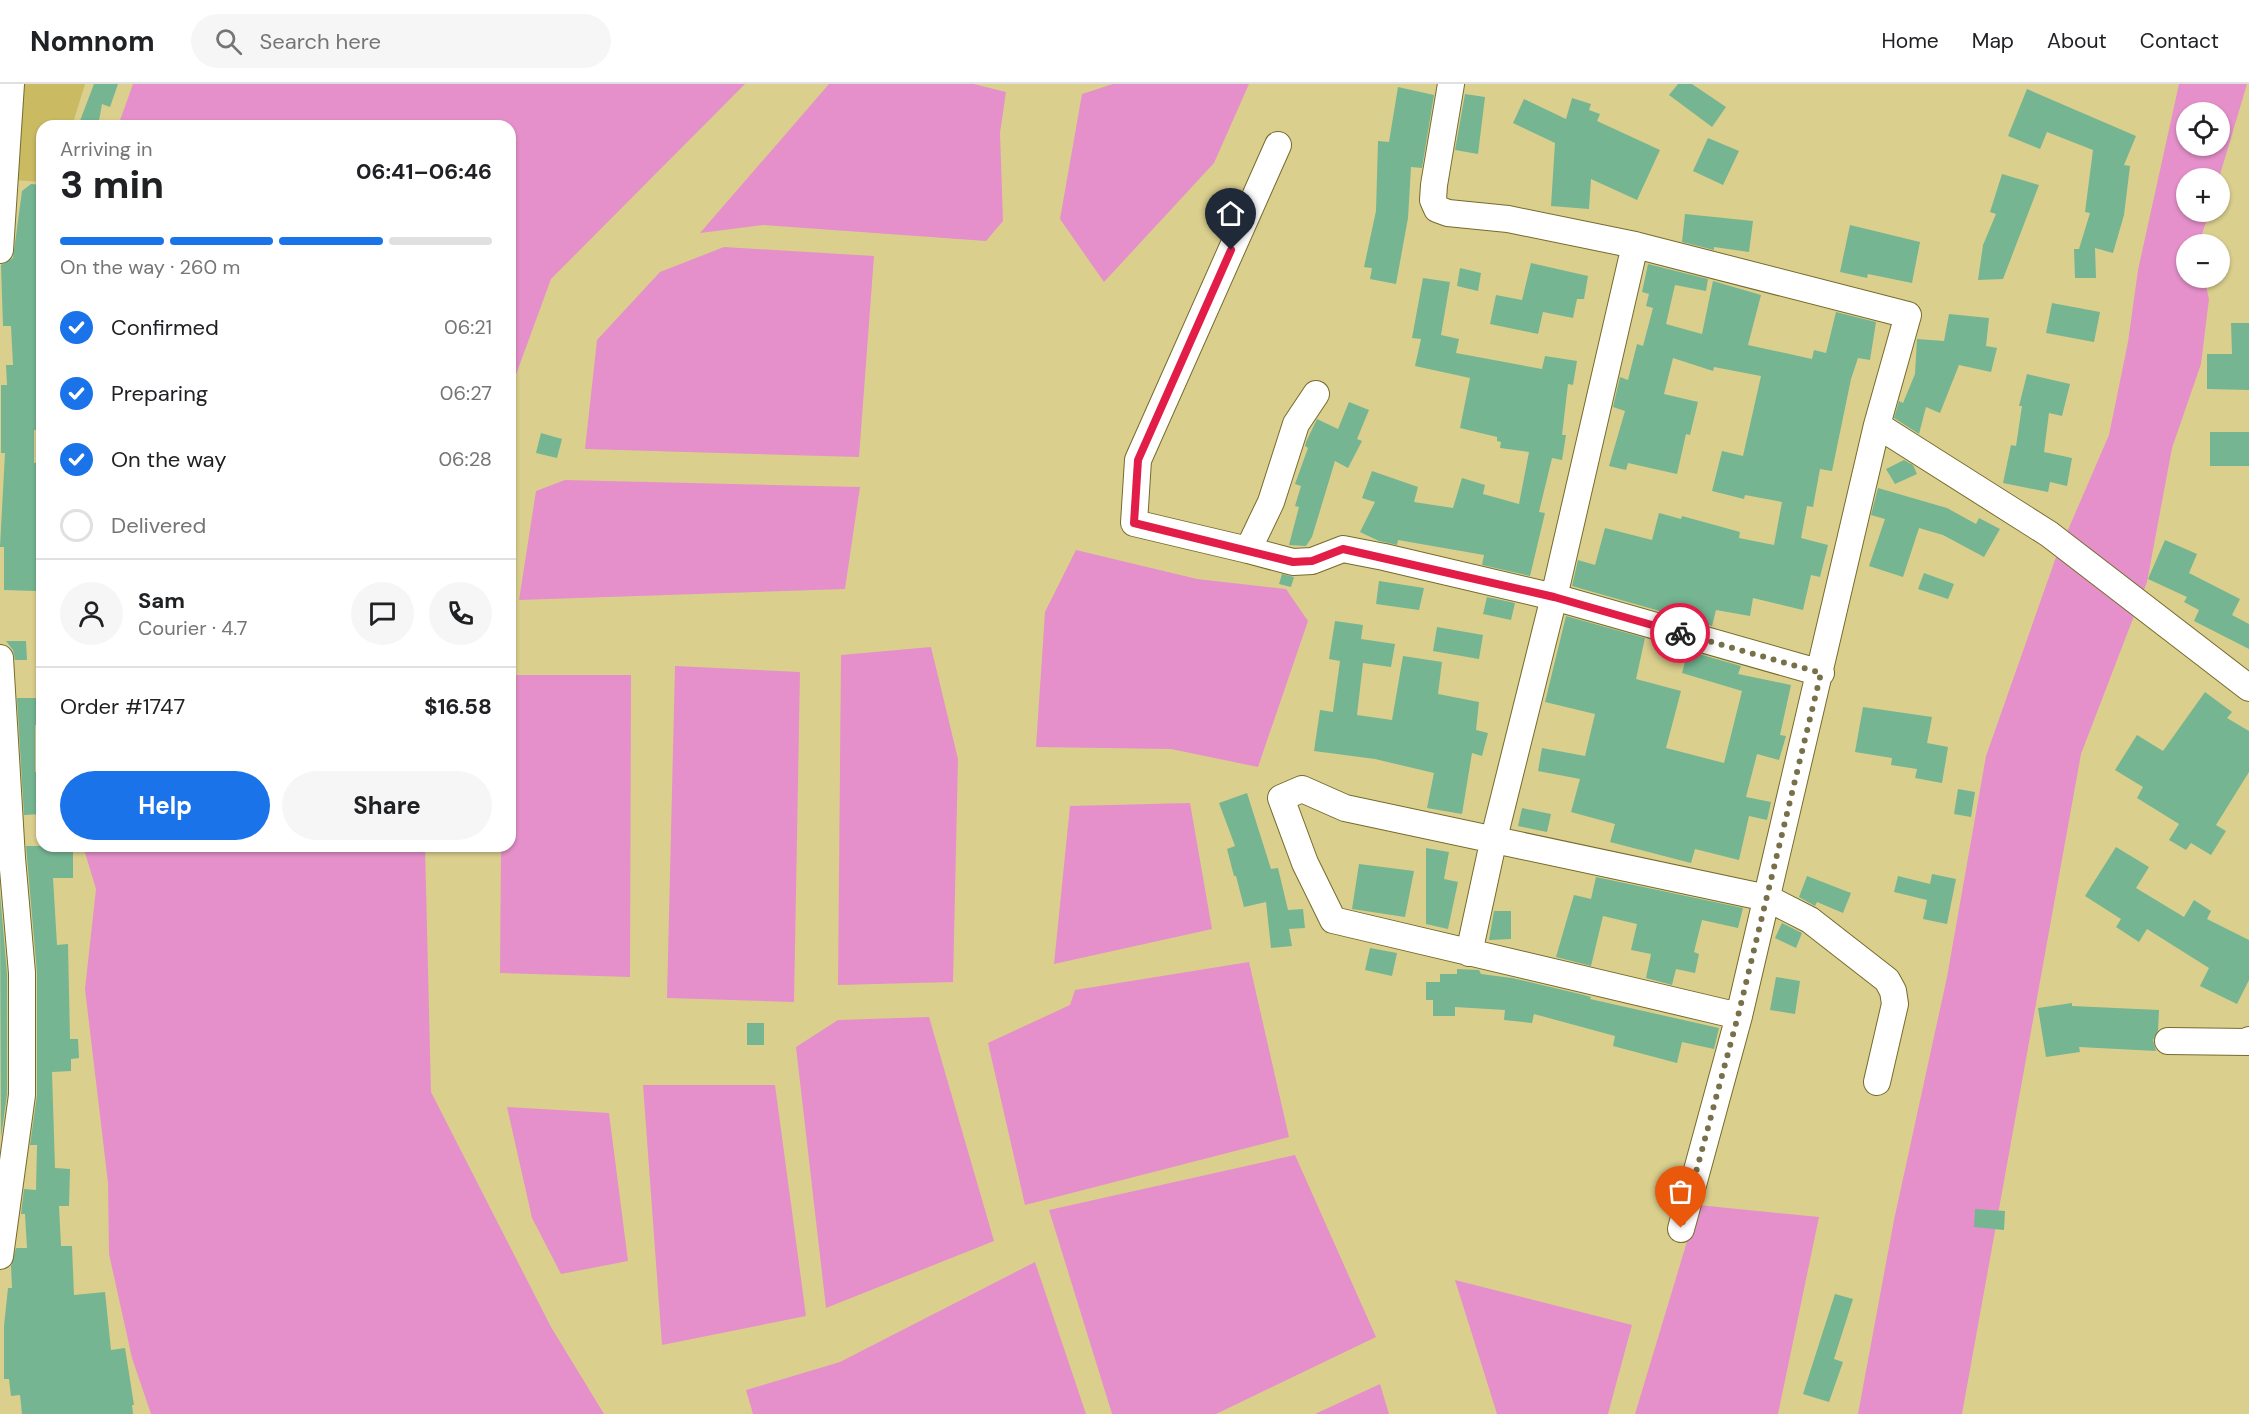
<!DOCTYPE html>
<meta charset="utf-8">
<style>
:root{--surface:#fff;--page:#f6f6f6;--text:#202124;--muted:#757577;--line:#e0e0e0;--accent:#1a73e8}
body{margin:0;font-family:"DM Sans",sans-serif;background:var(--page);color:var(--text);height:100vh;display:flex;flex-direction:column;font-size:22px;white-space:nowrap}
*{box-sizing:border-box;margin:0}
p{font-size:20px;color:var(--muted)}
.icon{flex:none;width:33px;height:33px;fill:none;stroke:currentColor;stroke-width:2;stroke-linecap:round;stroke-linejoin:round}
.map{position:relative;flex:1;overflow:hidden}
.panel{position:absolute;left:36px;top:36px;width:480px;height:732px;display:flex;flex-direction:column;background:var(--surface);border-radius:18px;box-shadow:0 2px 4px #0004}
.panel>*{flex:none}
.buttons{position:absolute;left:2176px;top:18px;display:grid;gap:12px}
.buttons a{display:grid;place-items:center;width:54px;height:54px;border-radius:50%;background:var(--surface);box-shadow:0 2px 4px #0004;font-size:30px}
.pin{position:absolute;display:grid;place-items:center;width:51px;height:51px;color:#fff;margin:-62px -26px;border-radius:50% 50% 50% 0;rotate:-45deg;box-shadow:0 0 6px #0007}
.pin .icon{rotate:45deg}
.courier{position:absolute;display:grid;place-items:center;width:60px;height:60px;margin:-30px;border:4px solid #e11d48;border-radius:50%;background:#fff;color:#222;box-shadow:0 2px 8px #0007}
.headline em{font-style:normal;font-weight:700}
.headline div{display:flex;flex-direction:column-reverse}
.headline{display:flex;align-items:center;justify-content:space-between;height:102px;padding:0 24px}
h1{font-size:39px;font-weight:700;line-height:45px}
.bar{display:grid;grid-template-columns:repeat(4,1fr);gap:9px 6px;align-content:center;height:72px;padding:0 24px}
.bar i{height:8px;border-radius:4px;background:var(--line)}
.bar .on{background:var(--accent)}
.bar p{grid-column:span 4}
.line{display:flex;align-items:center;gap:15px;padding:0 24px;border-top:2px solid var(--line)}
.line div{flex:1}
.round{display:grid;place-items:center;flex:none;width:63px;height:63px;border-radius:32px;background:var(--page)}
ol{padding:0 24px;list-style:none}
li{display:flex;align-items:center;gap:18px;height:66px}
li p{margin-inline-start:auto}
li .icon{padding:6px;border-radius:50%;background:var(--accent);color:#fff;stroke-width:4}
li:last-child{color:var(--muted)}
li i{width:33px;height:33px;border:3px solid var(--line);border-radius:50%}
.action{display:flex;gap:12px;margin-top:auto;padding:12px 24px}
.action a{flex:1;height:69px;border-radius:36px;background:var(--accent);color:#fff;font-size:24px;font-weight:700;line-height:69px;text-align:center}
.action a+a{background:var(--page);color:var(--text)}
header{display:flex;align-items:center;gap:36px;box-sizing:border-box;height:84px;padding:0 30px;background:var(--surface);border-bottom:2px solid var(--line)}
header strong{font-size:28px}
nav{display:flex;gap:33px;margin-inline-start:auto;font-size:21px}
.search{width:420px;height:54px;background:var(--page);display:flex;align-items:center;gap:15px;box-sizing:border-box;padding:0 21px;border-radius:33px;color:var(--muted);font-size:22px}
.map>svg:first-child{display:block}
.green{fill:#caba62}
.water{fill:#e590ca;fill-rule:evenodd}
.building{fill:#75b592}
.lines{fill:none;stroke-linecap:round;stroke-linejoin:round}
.minor-casing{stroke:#766b2b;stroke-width:28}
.minor{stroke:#fff;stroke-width:26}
.done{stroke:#787048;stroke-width:6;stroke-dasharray:0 10.8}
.route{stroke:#e11d48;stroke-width:8}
</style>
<header>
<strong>Nomnom</strong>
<div class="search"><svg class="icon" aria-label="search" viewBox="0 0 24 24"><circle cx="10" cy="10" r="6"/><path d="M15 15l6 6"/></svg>Search here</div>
<nav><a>Home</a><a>Map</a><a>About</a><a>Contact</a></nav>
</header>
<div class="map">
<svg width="2249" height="1330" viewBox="0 0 2249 1330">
<rect width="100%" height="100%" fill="#dbcf8e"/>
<!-- green -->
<path class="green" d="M23 0H85L72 42H42V98L13 96Z"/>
<!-- water -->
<path class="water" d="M133 0H745L551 195 510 307V42H118Z
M829 0H974L1006 8 1000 49 1003 137 986 157 763 141 700 149Z
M1113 0H1249L1214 79 1104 198 1060 135 1082 10Z
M2179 0H2247L2219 94H2187V128H2209L2199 160H2187V194H2204L2209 215 2201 280 2172 364 2147 498 2081 670 1962 1330H1858L1894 1136 1947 893 1986 672 2055 476 2109 351 2128 258 2138 186ZM2187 28H2220V62H2187Z
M724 163 874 172 859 373 585 365 597 256 660 188Z
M565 396 860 403 845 505 519 516 536 407Z
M1076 466 1197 495 1286 505 1308 537 1258 683 1171 665 1036 663 1045 528Z
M931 563 958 675 953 898 838 901 841 571Z
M675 582 800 588 794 918 667 914Z
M510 591H631L630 893 500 889 501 762H510Z
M1190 719 1212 845 1054 880 1070 722Z
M83 762H425L431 1008 551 1243 604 1330H151L132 1274 109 1170 108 1099 85 905 96 805Z
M1249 878 1289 1053 1025 1121 988 959 1070 921 1075 906Z
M929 933 994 1157 826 1224 796 963 838 936Z
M643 1001H775L806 1232 662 1261Z
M507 1023 609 1029 628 1177 561 1190 532 1134Z
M1295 1071 1376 1253 1216 1330H1112L1049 1126Z
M1698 1121 1819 1133 1778 1330H1635Z
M1035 1178 1086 1330H753L746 1306 840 1278Z
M1455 1196 1632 1241 1608 1330H1497Z
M1380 1300 1389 1330H1315Z"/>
<!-- building -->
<path class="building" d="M118 0 110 23 102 20 98 42H78L94 0Z
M1678 0H1692L1726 23 1712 43 1669 11Z
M1398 3 1434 11 1422 84 1411 83 1408 134 1396 200 1370 195 1372 184 1364 183 1376 127 1378 57 1389 58Z
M2027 5 2136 52 2124 81 2130 82 2124 131 2113 169 2095 164 2096 194H2075L2074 165H2079L2090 129 2085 128 2093 66 2047 48 2040 65 2008 52Z
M1465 10 1485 13 1478 70 1455 66Z
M1572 14 1591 20 1589 26 1600 30 1597 37 1660 66 1637 116 1591 95 1589 125 1551 122 1555 59 1513 39 1524 15 1566 35Z
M1708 54 1739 67 1723 101 1693 87Z
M2002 90 2039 101 2003 195 1978 196 1983 161 1996 130 1990 128Z
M31 100 42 101V347L34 346V379H42V457L38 465 36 507 4 506V463H0L5 369H1V301H7L6 281H13L11 242H3L1 181 13 174 22 107Z
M1685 130 1753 137 1749 168 1714 163V166L1682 158Z
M1850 141 1920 158 1912 199 1868 190 1867 194 1840 188Z
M1531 179 1588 192 1584 215H1577L1573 234 1543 228 1538 250 1490 240 1496 211 1522 216Z
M1648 180 1708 195 1706 207 1675 201 1666 240 1702 250 1713 197 1761 211 1748 261 1812 275 1814 266 1826 269 1836 228 1876 238 1870 276 1858 274 1851 295 1832 387 1820 385 1813 423 1807 422 1801 454 1828 461 1820 493 1811 491 1803 526 1753 514 1750 532 1716 526 1712 542 1572 502 1578 476 1595 481 1605 444 1652 456 1659 429 1681 435 1682 432 1740 448 1739 454 1774 461 1782 418 1745 411 1744 415 1712 407 1722 367 1743 372 1761 292 1714 283 1713 287 1673 274 1664 310 1698 318 1690 351 1686 350 1677 390 1628 379 1626 386 1609 382 1625 327 1613 323 1620 293 1628 296 1637 260 1643 262 1653 224 1646 222 1649 210 1642 208Z
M1460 184 1481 189 1478 207 1457 202Z
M1423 194 1450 198 1441 251 1459 255 1456 269 1542 285 1545 272 1577 277 1573 301 1568 300 1562 351H1566L1562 376 1552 374 1539 428 1545 429 1530 492 1482 481 1484 471 1398 456 1397 461 1379 457 1360 448 1375 418 1362 414 1372 387 1418 403 1414 418 1453 424 1462 394 1485 401 1483 410 1519 420 1529 368 1500 364 1501 358 1497 357V353L1460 344 1470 294 1415 282 1421 255 1412 254Z
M2052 219 2100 228 2094 258 2046 249Z
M1949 230 1989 234 1986 262 1997 264 1991 288 1959 281 1940 329 1926 323 1919 350 1894 334 1899 317 1903 319 1915 290 1917 255 1944 257Z
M2231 239H2249V306L2207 305V270H2232Z
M2027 290 2070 300 2062 332 2049 329 2044 368 2072 374 2067 402 2050 398 2048 408 2003 399 2011 361 2016 362 2022 322H2019Z
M1349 318 1369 326 1357 355 1362 357 1348 384 1335 377 1312 453 1306 462 1289 461 1299 423 1295 422 1301 402 1295 400 1308 364 1305 362 1306 358 1317 335 1338 345Z
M2210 348H2249V382H2210Z
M541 349 562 355 557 374 536 369Z
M1904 376 1913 381 1917 390 1895 400 1886 385Z
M1878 404 1947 424 1976 440 1979 434 2000 445 1984 473 1943 451 1919 444 1903 493 1869 482 1885 435 1871 431Z
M2165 456 2197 470 2189 489 2240 515 2232 531 2249 540V565L2194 537 2199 526 2184 518 2187 513 2148 495Z
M1924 489 1954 500 1948 515 1918 505Z
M1282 490 1294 493 1291 503 1279 500Z
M1379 497 1424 504 1419 526 1376 520Z
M1487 513 1515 519 1511 536 1483 530Z
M1566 532 1645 554 1636 595 1681 607 1666 664 1724 679 1742 607 1682 589 1688 567 1741 582 1738 590 1791 601 1780 651 1786 652 1779 676 1757 670 1746 713 1771 718 1767 736 1749 732 1739 776 1695 765 1691 779 1610 758 1615 740 1571 728 1580 695 1538 687 1542 664 1585 672 1595 630 1545 618Z
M1335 537 1363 541 1361 555 1395 560 1391 583 1363 579 1357 631 1392 636 1403 572 1442 578 1438 610 1479 618 1476 646 1488 649 1482 672 1472 669 1462 730 1427 724 1434 689 1375 675 1314 667 1320 626 1333 628 1340 577 1329 575Z
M1437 543 1483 551 1479 575 1433 567Z
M6 557H26L27 576H15L13 566Z
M2205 608 2232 628 2227 634 2249 647V688L2216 741 2226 747 2211 771 2191 759 2186 766 2169 756 2179 740 2137 714 2143 703 2115 686 2137 651 2163 667Z
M17 614H42V641H35V688H42V730L24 731Z
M1863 623 1932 633 1927 659 1948 663 1942 699 1915 694 1917 685 1891 681 1892 674 1855 668Z
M1958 705 1975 708 1971 733 1954 730Z
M1247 709 1271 785 1278 784 1288 826 1303 825 1305 844 1289 845 1292 862 1271 864 1266 818 1244 823 1236 792H1234L1227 765 1235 762 1219 719Z
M1522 724 1551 730 1547 748 1518 742Z
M26 762H73V794H53L57 861 68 860 70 955H78L79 974 71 975V987L52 988 55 1084 70 1085 69 1122H59L61 1162H72L74 1211 105 1208 111 1266 125 1264 134 1321H132L133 1330H22L20 1311 11 1312 9 1295H4V1242L8 1204H12L11 1182 16 1164H27L25 1130H21L24 1105 36 1106 37 1061H30L37 1011V889Z
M2116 763 2149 783 2136 804 2184 833 2194 816 2211 827 2207 835 2249 856V896L2237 920 2200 902 2209 884 2147 845 2139 858 2116 843 2121 835 2085 812Z
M1426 764 1449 768 1444 795 1458 798 1448 845 1426 840Z
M1359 780 1414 787 1405 833 1352 825Z
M1932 790 1956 795 1947 840 1923 835 1927 816 1894 808 1898 792 1930 800Z
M1807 792 1851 809 1843 829 1817 818 1815 822 1799 813Z
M1596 793 1743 824 1738 844 1702 836 1694 868 1699 870 1695 889 1676 885 1672 901 1646 894 1651 870 1631 866 1637 840 1603 832 1591 882 1556 873 1574 811 1591 815Z
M0 809 7 890V1010L1 1054Z
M1494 827H1511V855L1489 856Z
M1782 839 1802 849 1796 864 1775 854Z
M1370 864 1397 869 1392 892 1365 886Z
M1457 885 1479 886 1481 890 1512 894 1584 911 1591 913 1590 915 1719 944 1714 965 1682 958 1677 979 1613 962 1615 952 1534 930 1532 939 1504 936 1505 926 1455 923V932H1433V916H1426V898H1440V890H1457Z
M1776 893 1800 897 1795 930 1770 926Z
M2072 919V922L2159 926 2158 947 2153 956 2156 967 2079 963 2080 968 2046 973 2038 924Z
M747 939H764V961H747Z
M1975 1125 2005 1127 2004 1146 1974 1143Z
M1835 1210 1853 1215 1834 1275 1843 1278 1829 1318 1803 1310Z"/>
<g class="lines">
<!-- minor casing -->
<g class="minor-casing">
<path id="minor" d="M1451 0 1434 101 1433 116 1437 125 1448 129 1508 135 1635 161 1908 231 1877 341 1739 932 1681 1145
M0 166 11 0
M1316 310 1296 340 1271 418 1248 466 1293 478 1312 477 1343 465 1384 473 1554 513 1821 589
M1877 341 2049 450 2249 604
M1248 466 1134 439 1138 376 1278 61
M0 574 12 774 22 889V1011L0 1172
M1469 869 1494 754 1554 513 1635 161
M1739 932 1333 836 1305 779 1281 714 1302 705 1345 724 1767 814 1810 836 1887 896 1893 907 1895 920 1877 998
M2168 957 2248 958 2249 956"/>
</g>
<!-- minor -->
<use href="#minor" class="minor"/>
</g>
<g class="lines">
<!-- done -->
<path class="done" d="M1680 549 1821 589 1738 932 1681 1144"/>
<!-- route -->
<path class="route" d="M1231 166 1138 376 1134 439 1293 478 1312 477 1343 465 1554 513 1680 549"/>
</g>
</svg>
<div class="buttons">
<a><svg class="icon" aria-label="locate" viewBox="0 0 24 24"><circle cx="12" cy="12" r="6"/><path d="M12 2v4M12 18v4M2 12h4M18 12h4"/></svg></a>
<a>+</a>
<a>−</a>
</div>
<div class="pin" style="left:1681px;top:1144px;background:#ea580c"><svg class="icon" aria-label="bag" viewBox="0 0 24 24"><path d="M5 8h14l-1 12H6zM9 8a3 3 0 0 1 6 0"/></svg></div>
<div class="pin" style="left:1231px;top:166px;background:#1f2937"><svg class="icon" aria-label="home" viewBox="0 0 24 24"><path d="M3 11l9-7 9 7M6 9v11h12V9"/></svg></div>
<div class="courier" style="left:1680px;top:549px"><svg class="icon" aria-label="bike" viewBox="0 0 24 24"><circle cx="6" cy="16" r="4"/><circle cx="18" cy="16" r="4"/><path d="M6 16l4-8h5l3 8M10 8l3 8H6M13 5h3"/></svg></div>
<section class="panel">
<div class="headline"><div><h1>3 min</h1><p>Arriving in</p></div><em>06:41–06:46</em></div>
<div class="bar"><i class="on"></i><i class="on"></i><i class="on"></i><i></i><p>On the way · 260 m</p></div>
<ol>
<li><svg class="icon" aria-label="check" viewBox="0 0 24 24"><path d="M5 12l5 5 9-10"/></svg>Confirmed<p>06:21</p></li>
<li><svg class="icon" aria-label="check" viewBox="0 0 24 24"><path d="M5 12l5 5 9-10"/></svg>Preparing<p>06:27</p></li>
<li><svg class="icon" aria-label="check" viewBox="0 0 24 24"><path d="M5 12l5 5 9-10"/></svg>On the way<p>06:28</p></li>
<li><i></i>Delivered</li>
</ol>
<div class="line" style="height:108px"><a class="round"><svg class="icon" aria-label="person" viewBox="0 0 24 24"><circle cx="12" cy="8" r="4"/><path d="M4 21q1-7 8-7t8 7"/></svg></a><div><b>Sam</b><p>Courier · 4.7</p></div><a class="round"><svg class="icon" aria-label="chat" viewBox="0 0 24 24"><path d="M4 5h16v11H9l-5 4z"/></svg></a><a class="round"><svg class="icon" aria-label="phone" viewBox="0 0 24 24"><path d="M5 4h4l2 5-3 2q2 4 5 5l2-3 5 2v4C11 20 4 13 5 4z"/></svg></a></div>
<div class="line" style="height:78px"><div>Order #1747</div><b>$16.58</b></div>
<div class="action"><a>Help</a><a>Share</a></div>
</section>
</div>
